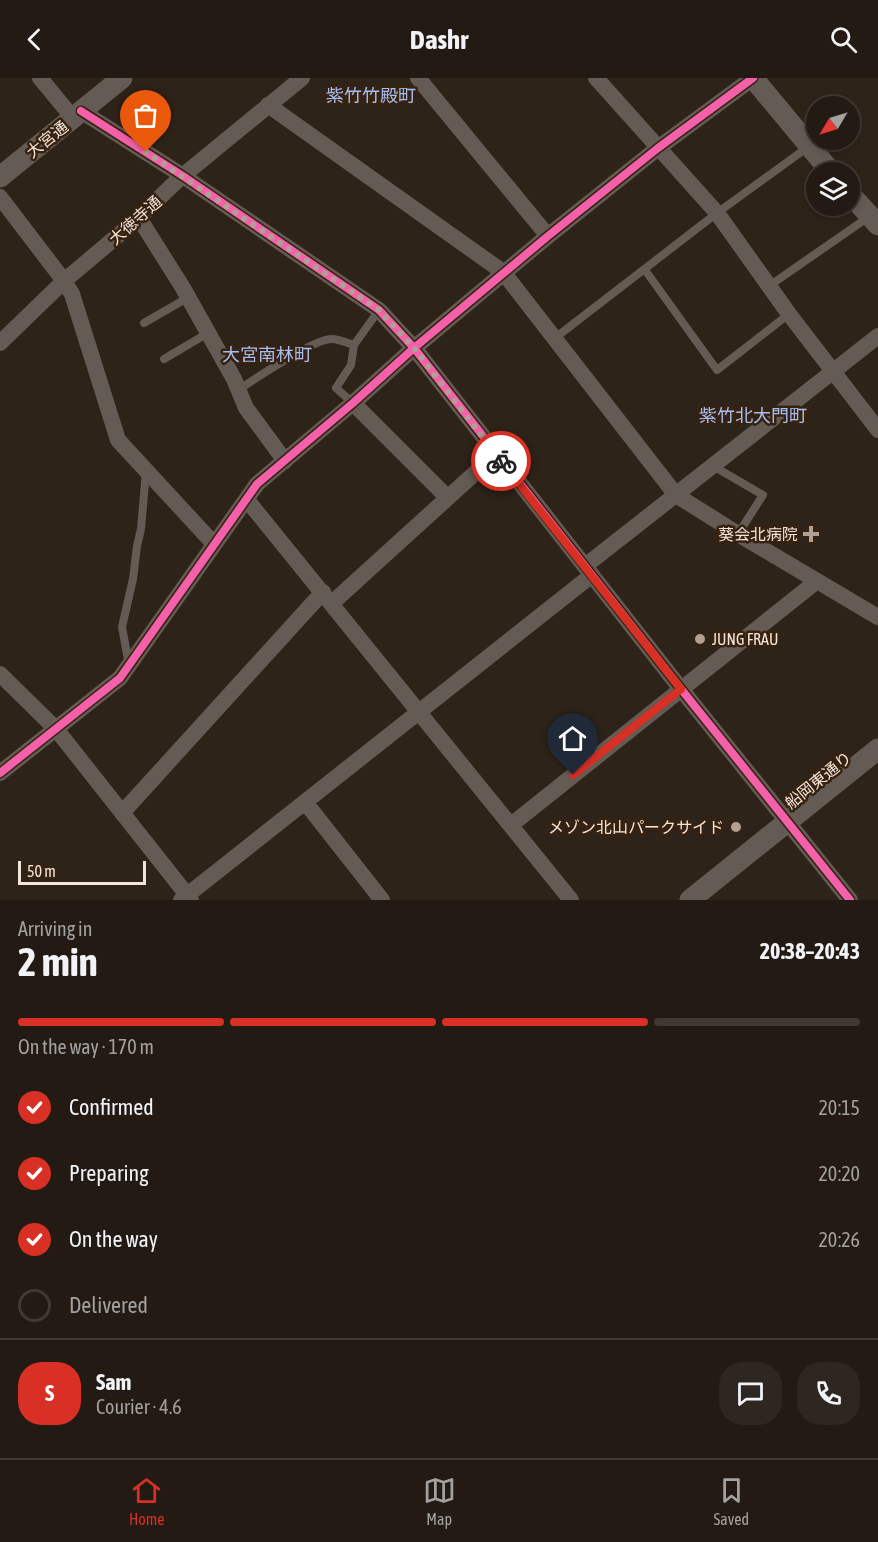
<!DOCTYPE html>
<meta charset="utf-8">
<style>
:root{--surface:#221a13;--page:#2e2721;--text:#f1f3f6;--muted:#a2a1a0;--line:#3f3833;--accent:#d93025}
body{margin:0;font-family:"Asap Condensed","Noto Sans JP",sans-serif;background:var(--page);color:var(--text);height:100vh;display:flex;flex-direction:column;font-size:22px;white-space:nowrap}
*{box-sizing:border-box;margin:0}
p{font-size:20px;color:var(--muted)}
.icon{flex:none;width:33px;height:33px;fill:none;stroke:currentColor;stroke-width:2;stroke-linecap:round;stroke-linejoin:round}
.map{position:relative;height:822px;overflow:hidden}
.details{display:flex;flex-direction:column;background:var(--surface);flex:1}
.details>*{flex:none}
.needle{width:39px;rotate:232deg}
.buttons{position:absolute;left:806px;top:18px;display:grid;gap:12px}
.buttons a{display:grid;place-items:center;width:54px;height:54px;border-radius:50%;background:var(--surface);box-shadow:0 3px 9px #0003,0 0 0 2px var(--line);font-size:30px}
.scale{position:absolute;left:18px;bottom:15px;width:128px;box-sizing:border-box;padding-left:6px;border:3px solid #f4e5da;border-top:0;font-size:16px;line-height:21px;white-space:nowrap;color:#f4e5da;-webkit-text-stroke:4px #372210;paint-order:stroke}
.pin{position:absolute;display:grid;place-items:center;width:51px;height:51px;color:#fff;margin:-62px -26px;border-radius:50% 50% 50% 0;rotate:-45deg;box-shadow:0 0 6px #0007}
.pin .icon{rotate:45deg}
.courier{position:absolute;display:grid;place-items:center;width:60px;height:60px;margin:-30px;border:4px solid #d93025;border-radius:50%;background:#fff;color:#222;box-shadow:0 2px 8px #0007}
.summary em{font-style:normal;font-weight:700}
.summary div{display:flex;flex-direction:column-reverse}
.summary{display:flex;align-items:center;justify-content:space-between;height:102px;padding:0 18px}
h1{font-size:39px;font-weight:700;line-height:45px}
.bar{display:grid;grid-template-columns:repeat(4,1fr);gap:9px 6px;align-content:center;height:72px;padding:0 18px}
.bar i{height:8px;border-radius:4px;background:var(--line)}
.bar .selected{background:var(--accent)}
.bar p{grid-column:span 4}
.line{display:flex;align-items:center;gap:15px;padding:0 18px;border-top:2px solid var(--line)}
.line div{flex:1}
.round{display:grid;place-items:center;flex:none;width:63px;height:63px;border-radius:24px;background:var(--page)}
ol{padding:0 18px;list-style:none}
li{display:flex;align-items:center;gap:18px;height:66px}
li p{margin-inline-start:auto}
li .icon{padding:6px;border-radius:50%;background:var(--accent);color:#fff;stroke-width:4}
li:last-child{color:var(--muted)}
li i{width:33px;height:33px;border:3px solid var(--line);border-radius:50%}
header{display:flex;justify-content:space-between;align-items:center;height:78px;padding:0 18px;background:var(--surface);font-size:27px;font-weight:700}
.tabs{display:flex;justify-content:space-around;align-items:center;height:84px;border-top:2px solid var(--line);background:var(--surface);font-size:16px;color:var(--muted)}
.tabs a{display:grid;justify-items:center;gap:3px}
.tabs .selected{color:var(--accent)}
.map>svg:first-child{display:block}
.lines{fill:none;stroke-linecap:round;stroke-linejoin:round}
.service{stroke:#645b54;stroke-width:8}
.minor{stroke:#645b54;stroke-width:16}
.tertiary{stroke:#645b54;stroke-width:21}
.cycleway-casing{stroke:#372210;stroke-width:11}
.cycleway{stroke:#f560ab;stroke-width:8}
.done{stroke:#afa196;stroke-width:6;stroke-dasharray:0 10.8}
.route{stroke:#d93025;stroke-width:8}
.poi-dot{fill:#afa196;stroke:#372210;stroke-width:2}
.labels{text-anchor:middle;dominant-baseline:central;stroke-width:5;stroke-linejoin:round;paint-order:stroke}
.street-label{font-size:16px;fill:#f4e5da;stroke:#372210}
.poi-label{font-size:16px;fill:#f4e5da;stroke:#372210;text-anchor:end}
.neighbourhood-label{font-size:18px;fill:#a7bef3;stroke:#372210}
</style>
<header><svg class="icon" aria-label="back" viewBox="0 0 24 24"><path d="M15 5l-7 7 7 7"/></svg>Dashr<svg class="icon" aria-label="search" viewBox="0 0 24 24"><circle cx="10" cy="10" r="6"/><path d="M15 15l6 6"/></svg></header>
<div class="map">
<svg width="878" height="822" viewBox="0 0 878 822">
<rect width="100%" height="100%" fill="#2e2319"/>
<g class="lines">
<!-- service -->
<path class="service" d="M645 192 717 292 789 236
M769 208 870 138
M144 245 189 219
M555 260 717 135 808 69
M164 281 208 255
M238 312C255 301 315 260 332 261 339 261 347 265 354 267
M353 325 336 310 351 287 354 267 379 232
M713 388 763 417 738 456
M129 587 122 549 133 501 137 468 141 451 146 393"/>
<!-- minor -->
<path class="minor" d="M40 0 73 40
M418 0 548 158
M596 0 717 135 789 236 878 352
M268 27 503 194 676 417 738 456 878 539
M81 33 183 98 379 232 414 270 681 611 850 822
M0 119 64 203 72 216 118 362 214 466
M139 140 183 210 234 301 246 330 285 383
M0 265 64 203 135 143 180 100 302 0
M353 325 447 419
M247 422 571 822
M585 488 878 258
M332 525 496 376
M0 596 56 651 191 822
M0 695 120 600 257 406 353 325 414 270 548 158 658 70 753 0
M305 724 382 822
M122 735 323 514
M511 747 817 503
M181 822 592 497"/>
<!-- tertiary -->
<path class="tertiary" d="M753 0 831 94
M0 99 122 0
M849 115 878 147
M690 822 878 671"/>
<!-- cycleway casing -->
<g class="cycleway-casing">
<path id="cycleway" d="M81 33 183 98 379 232 414 270 681 611 850 822
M0 695 120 600 257 406 353 325 414 270 548 158 658 70 753 0"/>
</g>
<!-- cycleway -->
<use href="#cycleway" class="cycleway"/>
</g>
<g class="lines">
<!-- done -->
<path class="done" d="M146 74 379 232 414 270 501 383"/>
<!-- route -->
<path class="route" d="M501 383 681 611 573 697"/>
</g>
<!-- markers -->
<g class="poi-dot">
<path d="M808 447h6v6h6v6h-6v6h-6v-6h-6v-6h6z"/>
<circle cx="700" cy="561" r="6"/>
<circle cx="736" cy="749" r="6"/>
</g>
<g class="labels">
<!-- street labels -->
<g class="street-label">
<text transform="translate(47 61) rotate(-39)">大宮通</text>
<text transform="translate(135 142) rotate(-42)">大徳寺通</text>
<text transform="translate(818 702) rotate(-39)">船岡東通り</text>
</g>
<!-- poi labels -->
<g class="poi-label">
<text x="798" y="456">葵会北病院</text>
<text x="712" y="561" text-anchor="start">JUNG FRAU</text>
<text x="724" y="749">メゾン北山パークサイド</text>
</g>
<!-- neighbourhood labels -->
<g class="neighbourhood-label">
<text x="371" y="17">紫竹竹殿町</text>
<text x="267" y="276">大宮南林町</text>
<text x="753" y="337">紫竹北大門町</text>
</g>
</g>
</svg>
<div class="buttons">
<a><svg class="needle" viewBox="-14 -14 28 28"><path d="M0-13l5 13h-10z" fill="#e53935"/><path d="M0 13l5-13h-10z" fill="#a2a1a0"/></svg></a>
<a><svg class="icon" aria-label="layers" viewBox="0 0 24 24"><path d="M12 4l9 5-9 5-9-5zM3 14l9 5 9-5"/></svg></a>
</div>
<div class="scale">50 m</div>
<div class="pin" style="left:146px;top:74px;background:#ea580c"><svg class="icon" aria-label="bag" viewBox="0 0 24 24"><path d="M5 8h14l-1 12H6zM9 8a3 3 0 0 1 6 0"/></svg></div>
<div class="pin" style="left:573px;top:697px;background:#1f2937"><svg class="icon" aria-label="home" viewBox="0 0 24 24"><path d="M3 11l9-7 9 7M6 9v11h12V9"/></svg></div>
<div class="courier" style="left:501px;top:383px"><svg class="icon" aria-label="bike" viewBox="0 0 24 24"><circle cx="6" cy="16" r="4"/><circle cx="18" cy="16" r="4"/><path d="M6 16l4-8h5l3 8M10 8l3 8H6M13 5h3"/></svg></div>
</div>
<section class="details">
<div class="summary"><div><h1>2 min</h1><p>Arriving in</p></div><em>20:38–20:43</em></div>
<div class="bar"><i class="selected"></i><i class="selected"></i><i class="selected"></i><i></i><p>On the way · 170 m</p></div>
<ol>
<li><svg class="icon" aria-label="check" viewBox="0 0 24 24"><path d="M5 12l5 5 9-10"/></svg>Confirmed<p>20:15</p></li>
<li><svg class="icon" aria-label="check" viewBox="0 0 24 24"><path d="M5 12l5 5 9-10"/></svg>Preparing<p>20:20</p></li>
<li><svg class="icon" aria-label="check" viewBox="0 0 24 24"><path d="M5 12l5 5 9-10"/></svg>On the way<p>20:26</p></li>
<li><i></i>Delivered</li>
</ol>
<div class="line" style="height:108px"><b class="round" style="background:var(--accent);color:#fff">S</b><div><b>Sam</b><p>Courier · 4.6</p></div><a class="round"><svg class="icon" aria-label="chat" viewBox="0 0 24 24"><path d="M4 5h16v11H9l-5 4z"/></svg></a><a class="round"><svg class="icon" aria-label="phone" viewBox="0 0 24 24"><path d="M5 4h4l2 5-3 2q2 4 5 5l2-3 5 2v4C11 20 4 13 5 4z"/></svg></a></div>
</section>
<nav class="tabs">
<a class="selected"><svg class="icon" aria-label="home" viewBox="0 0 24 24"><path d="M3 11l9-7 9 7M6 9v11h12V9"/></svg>Home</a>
<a><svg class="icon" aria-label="map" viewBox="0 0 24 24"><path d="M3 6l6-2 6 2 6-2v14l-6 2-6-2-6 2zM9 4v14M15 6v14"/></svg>Map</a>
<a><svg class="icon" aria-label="saved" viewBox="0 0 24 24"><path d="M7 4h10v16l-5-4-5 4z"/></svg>Saved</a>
</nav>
